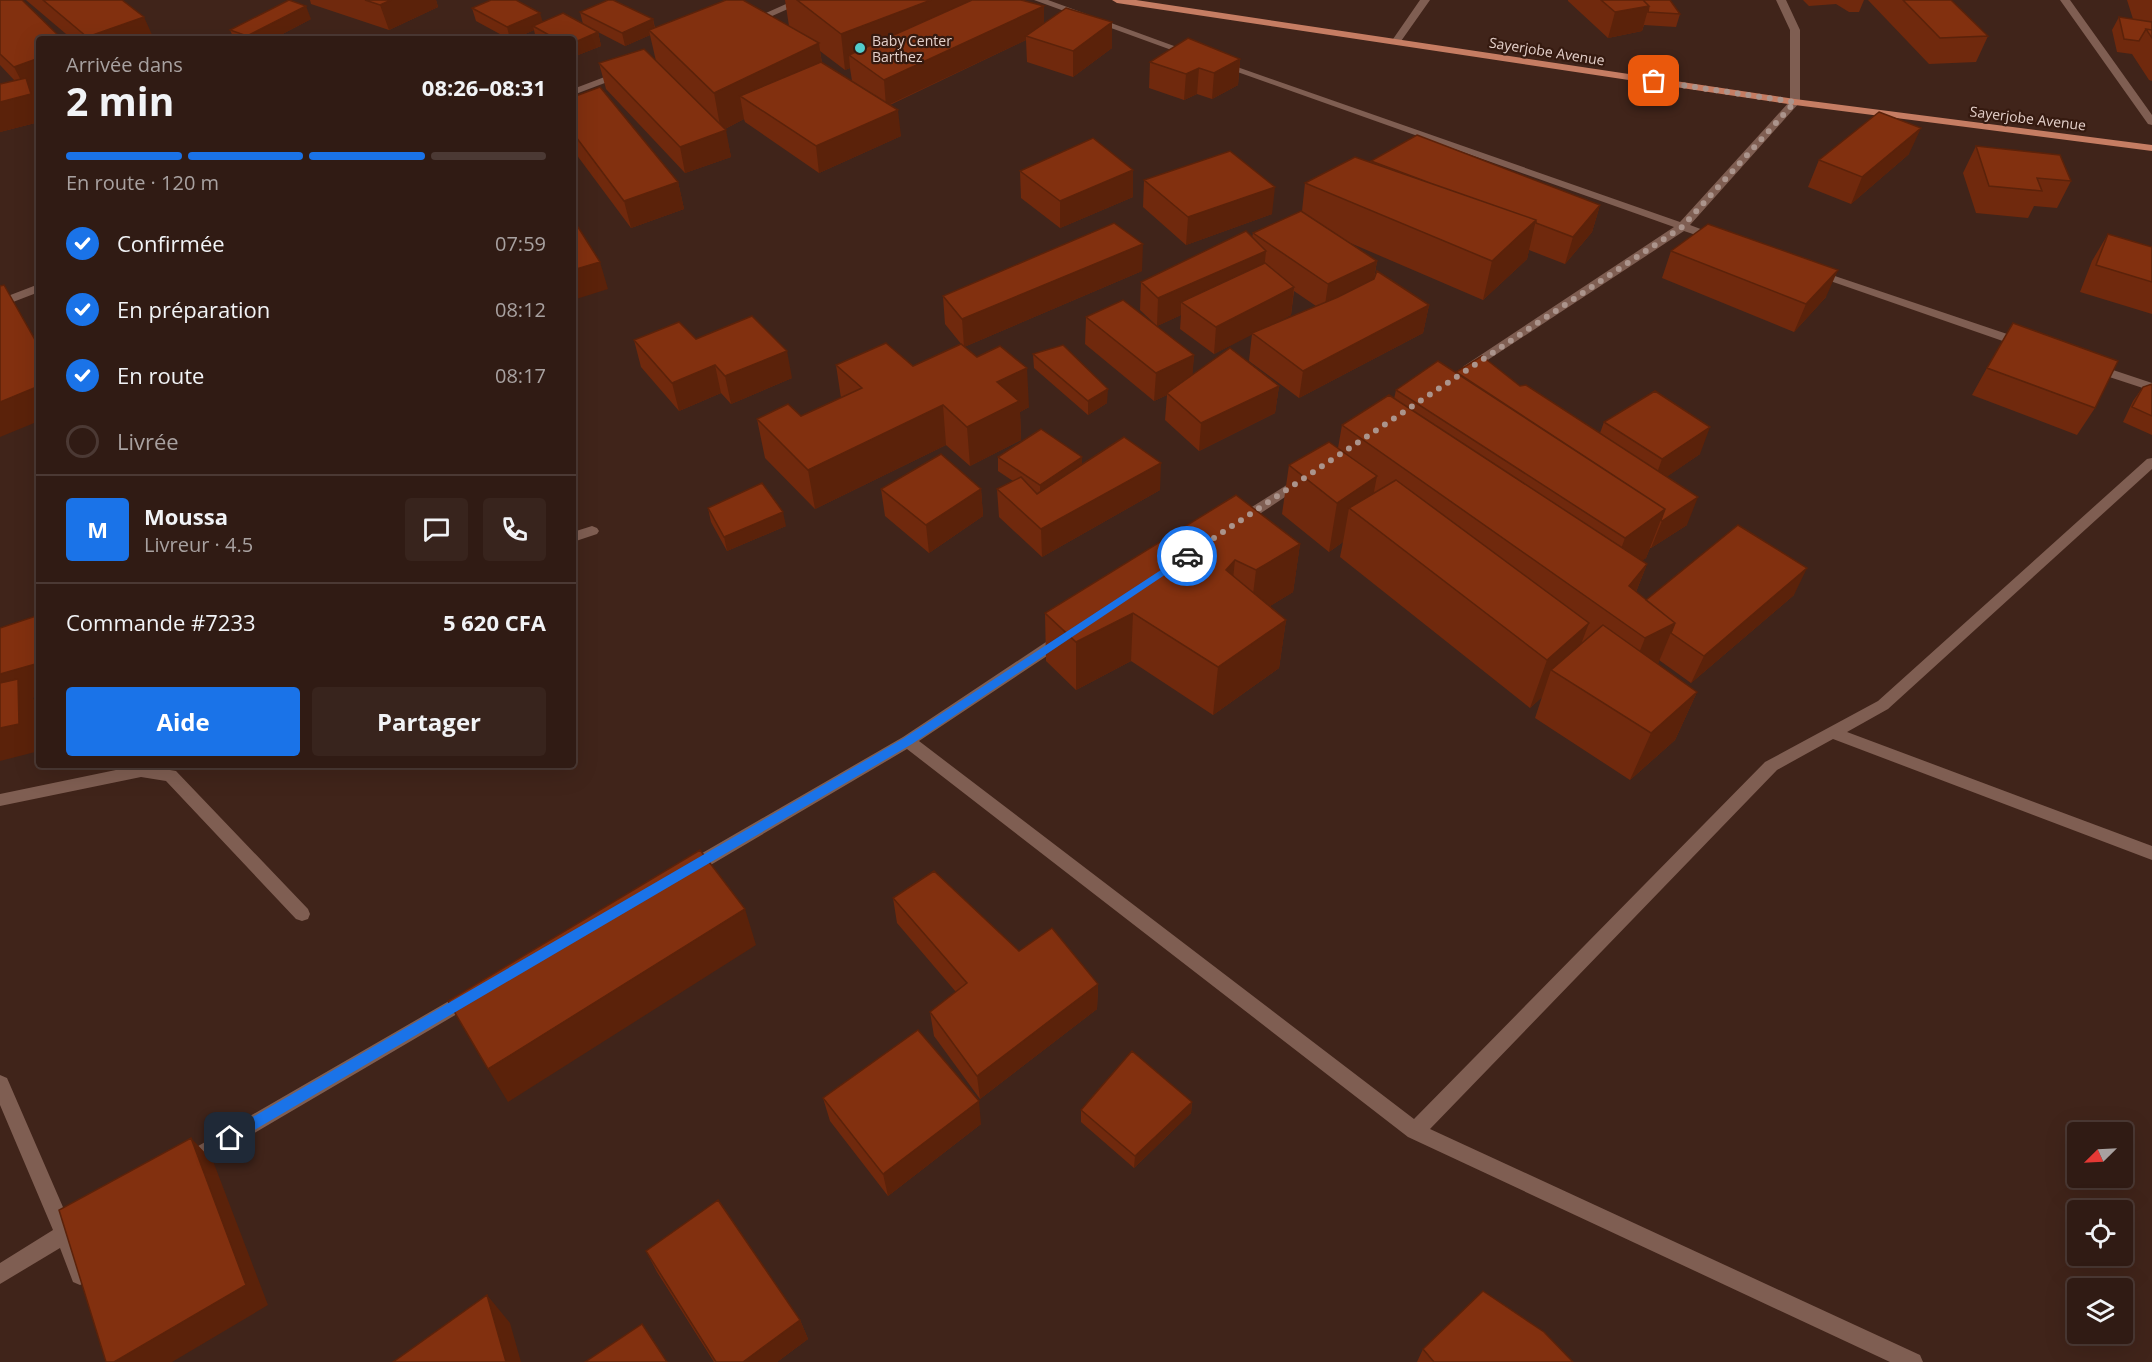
<!DOCTYPE html>
<html lang="fr">
<meta charset="utf-8">
<style>
:root{--surface:#301b14;--page:#38241d;--text:#f1f3f6;--muted:#a8a1a0;--line:#4b3934;--accent:#1a73e8}
body{margin:0;font-family:"Open Sans",sans-serif;background:var(--page);color:var(--text);height:100vh;display:flex;flex-direction:column;font-size:22px;white-space:nowrap}
*{box-sizing:border-box;margin:0}
p{font-size:20px;color:var(--muted)}
.icon{flex:none;width:33px;height:33px;fill:none;stroke:currentColor;stroke-width:2;stroke-linecap:round;stroke-linejoin:round}
.map{position:relative;flex:1;overflow:hidden}
.side{position:absolute;left:36px;top:36px;width:540px;height:732px;display:flex;flex-direction:column;background:var(--surface);border-radius:6px;box-shadow:0 6px 24px #0002,0 0 0 2px var(--line)}
.side>*{flex:none}
.needle{width:39px;rotate:246deg}
.buttons{position:absolute;left:2067px;top:1122px;display:grid;gap:12px}
.buttons a{display:grid;place-items:center;width:66px;height:66px;border-radius:6px;background:var(--surface);box-shadow:0 6px 24px #0002,0 0 0 2px var(--line);font-size:30px}
.pin{position:absolute;display:grid;place-items:center;width:51px;height:51px;color:#fff;margin:-26px;border-radius:12px;box-shadow:0 3px 9px #0006}
.courier{position:absolute;display:grid;place-items:center;width:60px;height:60px;margin:-30px;border:4px solid #1a73e8;border-radius:50%;background:#fff;color:#222;box-shadow:0 2px 8px #0007}
.headline em{font-style:normal;font-weight:700}
.headline div{display:flex;flex-direction:column-reverse}
.headline{display:flex;align-items:center;justify-content:space-between;height:102px;padding:0 30px}
h1{font-size:39px;font-weight:700;line-height:45px}
.bar{display:grid;grid-template-columns:repeat(4,1fr);gap:9px 6px;align-content:center;height:72px;padding:0 30px}
.bar i{height:8px;border-radius:4px;background:var(--line)}
.bar .selected{background:var(--accent)}
.bar p{grid-column:span 4}
.line{display:flex;align-items:center;gap:15px;padding:0 30px;border-top:2px solid var(--line)}
.line div{flex:1}
.round{display:grid;place-items:center;flex:none;width:63px;height:63px;border-radius:6px;background:var(--page)}
ol{padding:0 30px;list-style:none}
li{display:flex;align-items:center;gap:18px;height:66px}
li p{margin-inline-start:auto}
li .icon{padding:6px;border-radius:50%;background:var(--accent);color:#fff;stroke-width:4}
li:last-child{color:var(--muted)}
li i{width:33px;height:33px;border:3px solid var(--line);border-radius:50%}
.button{display:flex;gap:12px;margin-top:auto;padding:12px 30px}
.button a{flex:1;height:69px;border-radius:6px;background:var(--accent);color:#fff;font-size:24px;font-weight:700;line-height:69px;text-align:center}
.button a+a{background:var(--page);color:var(--text)}
.map>svg:first-child{display:block}
.lines{fill:none;stroke-linecap:round;stroke-linejoin:round}
.minor{fill:#7f5e52;fill-rule:evenodd}
.major{fill:#c67d63;fill-rule:evenodd}
.wall{fill:#70290d;fill-rule:evenodd}
.shaded-wall{fill:#5b220a}
.building{fill:#82300f;stroke:#5b220a;stroke-width:1.5}
.route{fill:#1a73e8}
.done{stroke:#ab948c;stroke-width:6;stroke-dasharray:0 10.8}
.poi-dot{fill:#52cdcd;stroke:#351a10;stroke-width:2}
.labels{text-anchor:middle;dominant-baseline:central;stroke-width:4.5;stroke-linejoin:round;paint-order:stroke}
.far-poi-label{font-size:14px;fill:#e4d0ca;stroke:#351a10;text-anchor:start}
.far-street-label{font-size:14px;fill:#e4d0ca;stroke:#351a10}
</style>
<div class="map">
<svg width="2152" height="1362" viewBox="0 0 2152 1362">
<rect width="100%" height="100%" fill="#40241a"/>
<g class="lines">
<!-- minor -->
<path class="minor" d="M795 0H808L754 24 746 22Z
M1034 0H1048L1196 54 1188 56Z
M1420 0H1430L1399 44H1393L1391 42Z
M1776 0H1786L1800 30V102L1690 225 1719 236V240H1711L1684 231 1468 373 1464 372 1462 369 1464 366 1674 227 1215 64 1223 62 1680 222 1790 101V30Z
M2060 0H2070L2152 115V125L2148 124Z
M623 70 628 73 626 75 573 95V89Z
M1817 270 2028 341 2030 344 2024 348 2020 347 1813 275 1811 273Z
M39 284V292L0 307V299Z
M2092 363 2152 383V391L2088 370 2086 367 2088 364Z
M2152 458V469L1888 709 1847 732 2152 846V860L1833 739 1777 770 1430 1129 1920 1355 1923 1362H1890L1408 1137 907 749 697 873 691 875 685 873 683 868 685 863 903 737 1058 634H1068L1070 638 1068 642 919 741 1414 1119 1765 762 1878 701 2147 459Z
M1301 476 1308 480 1306 483 1246 523H1236L1234 520 1236 517Z
M592 526 597 528 599 531 597 534 573 542V532Z
M140 765 176 771 308 909 310 914 308 919 302 921 296 919 166 781 141 777 0 806V794Z
M468 990 474 992 477 998 474 1004 195 1168 188 1171 181 1168 178 1162 181 1156Z
M0 1075 7 1078 69 1221 82 1214 89 1217 92 1224 89 1231 76 1238 90 1275 87 1282 80 1285 73 1282 60 1248 0 1284V1263L53 1230 0 1105Z"/>
<!-- major -->
<path class="major" d="M1112 0H1136L1795 99 2152 145V151L1795 105 1117 3Z"/>
</g>
<!-- wall -->
<path class="wall" d="M0 0 34 91 39 101V122L0 132V84L15 81 0 65Z
M26 0H122L153 37 162 39H72Z
M310 0H436L438 7 389 30 311 4Z
M785 0H1021L1044 6V23L1112 48 1073 77 1027 62 1026 40 890 105 901 136 819 173 745 122 744 119 725 129 731 157 685 173 606 89 599 63 656 61 650 35 625 46 598 32 601 46 573 57V39H536L534 30 514 39H509L476 21 472 8 543 21 583 24 580 12 653 19 655 28 789 26ZM820 51 845 70 850 68 852 81 822 63Z
M1568 0H1670L1680 14 1676 27 1644 25 1642 31 1608 38 1568 1Z
M1803 0H1864L1859 12H1849L1836 4 1809 6Z
M1868 0H1951L1988 36 1976 62 1929 64Z
M2127 0H2152V81L2149 80 2132 54 2117 52 2112 30 2119 17 2133 19Z
M311 19 273 39H234L230 30Z
M1240 59 1238 85 1212 99 1197 94 1184 100 1149 88 1150 62Z
M573 97 678 182 684 209 631 228 573 150Z
M1976 146 2071 181 2057 208 2034 206 2028 218 1976 213 1963 173Z
M1909 154 1851 204 1808 187 1819 160Z
M1371 161 1600 205 1592 232 1565 264 1529 250 1527 259 1483 300 1348 242 1377 261 1374 279 1429 305 1423 333 1299 398 1249 361 1252 334 1214 354 1180 329 1181 315 1157 326 1140 310 1141 282 1252 238 1253 233 1302 211 1305 183 1371 162ZM1294 291 1316 306 1263 329 1291 315Z
M1020 171 1133 197 1060 228 1021 198Z
M1144 180 1272 214 1186 245 1143 207Z
M2108 234 2152 247V314L2080 292 2092 261Z
M1671 251 1826 297 1794 332 1662 278Z
M1142 271 964 347 1029 407 1020 412 1021 440 970 466 946 445 815 509 765 458 757 419 801 416 841 398 836 365 913 366 962 345 945 324 943 296Z
M1086 317 1194 355 1192 375 1279 386 1275 413 1199 451 1165 420 1167 395 1154 401 1085 344Z
M696 339 792 378 731 404 721 393 679 411 641 367 634 340Z
M1033 354 1107 403 1088 415 1034 368Z
M1987 368 2095 408 2077 435 1972 395Z
M1456 372 1520 386 1600 433 1604 422 1700 454 1666 477 1687 525 1651 548H1650L1646 558 1642 560 1647 564 1636 592 1646 600 1794 595 1691 683 1659 660 1658 664 1697 692 1675 740 1630 780 1535 718 1542 697 1530 708 1340 557 1343 542 1329 552 1282 514 1289 465 1338 448 1342 425 1394 399 1396 390Z
M2152 384V435L2123 422 2133 401 2143 387Z
M998 457H1082V464L1160 490 1042 557 999 517 997 489 1013 481 998 471Z
M881 489H981L983 516 929 553 885 516Z
M1236 495 1300 544 1293 592 1270 606 1286 620 1279 668 1213 715 1131 661 1076 690 1046 661 1045 613Z
M708 508 786 526 727 551 711 522Z
M893 898 1098 984 1097 1009 980 1099 934 1036 930 1012 956 992 897 923Z
M823 1098 981 1124 888 1196 830 1121Z
M1192 1102 1191 1113 1134 1168 1081 1122V1110Z
M646 1251 800 1320 808 1339 777 1362H714L657 1272Z
M1423 1349 1573 1362H1417Z"/>
<!-- shaded-wall -->
<path class="shaded-wall" d="M391 0H436L438 7 389 30 380 5Z
M931 0H972L849 55 850 68 845 70 841 34Z
M306 6 311 19 273 39H248L247 36Z
M1044 6V31L1026 36V40L886 106 884 80Z
M1649 6 1642 31 1608 38 1615 12Z
M540 13 544 26H533L534 30 514 39H510L507 27Z
M144 17 154 39H88L87 37Z
M653 19 655 32 649 30 650 35 625 46 622 33Z
M1112 22V48L1073 77V51Z
M598 32 601 46 573 57V43Z
M819 43 824 80 740 96 744 119 721 131 714 93Z
M39 58V89L34 91 39 101V122L0 132V102L28 94 14 67Z
M1240 59 1238 85 1212 99 1214 73Z
M1199 68 1197 94 1184 100 1186 74Z
M898 110 901 136 819 173 816 146Z
M1921 128 1909 154 1851 204 1862 177Z
M726 130 731 157 685 173 680 147Z
M1133 170V197L1060 228V201Z
M678 182 684 209 631 228 624 201Z
M1275 187 1272 214 1186 245 1188 217Z
M1600 205 1592 232 1565 264 1573 237Z
M1536 220 1527 259 1483 300 1492 261Z
M1143 244 1142 271 964 347 962 319Z
M1266 251 1263 279 1181 302V315L1157 326 1158 298Z
M1377 261 1372 288 1324 312 1328 284Z
M600 262 608 289 573 300V270Z
M1838 270 1826 297 1794 332 1806 304Z
M4 285 39 345V347Z
M1294 287 1291 315 1214 354 1216 327Z
M1429 305 1423 333 1299 398 1303 371Z
M787 351 792 378 731 404 725 376Z
M1194 355 1192 383 1167 393V395L1154 401 1156 373Z
M715 365 721 393 679 411 672 383Z
M1027 368 1029 407 1020 412 1021 440 970 466 967 427 997 382Z
M39 386V421L0 437V402Z
M1279 386 1275 413 1199 451 1201 423Z
M1108 389 1107 403 1088 415V401Z
M943 405 946 445 815 509 808 470Z
M1710 427 1700 454 1652 487 1662 459Z
M1082 457V471L1040 500V485Z
M1161 463 1160 490 1042 557 1041 529Z
M1377 476 1368 523 1349 508 1343 542 1329 552 1337 503Z
M981 489 983 516 929 553 926 525Z
M1698 497 1687 525 1651 548 1662 521Z
M1665 509 1646 558 1607 587 1625 538Z
M783 512 786 526 727 551 724 537Z
M1300 544 1293 592 1250 618 1256 570Z
M1235 560 1230 608 1226 570Z
M1647 564 1628 612 1629 586Z
M1807 568 1794 595 1691 683 1704 656Z
M1133 613 1131 661 1076 690V642Z
M1286 620 1279 668 1213 715 1218 667Z
M1589 623 1571 671 1551 670 1542 697 1530 708 1547 660Z
M1675 623 1655 671 1626 686 1645 638Z
M39 663V696L33 698 39 705V751L0 761V674Z
M1697 692 1675 740 1630 780 1651 733Z
M745 909 756 945 508 1102 488 1069Z
M1098 984 1097 1009 980 1099 977 1076Z
M979 1101 981 1124 888 1196 883 1174Z
M1192 1102 1191 1113 1134 1168 1135 1156Z
M191 1138 213 1161 268 1305 172 1362H114Z
M487 1295 510 1323 521 1362H506Z
M800 1320 808 1339 777 1362H743Z"/>
<!-- building -->
<path class="building" d="M0 0H22L62 39H39V58L14 67 0 54Z
M43 0H122L144 17 87 37Z
M289 0 306 6 247 36 230 30Z
M365 0H391L380 5Z
M491 0H516L540 13 507 27 472 8Z
M608 0H613L653 19 622 33 580 12Z
M726 0H743L819 43 714 93 649 30Z
M797 0H931L841 34Z
M972 0H1021L1044 6 884 80 849 55Z
M1601 0H1643L1649 6 1615 12Z
M1643 0H1670L1680 14 1648 12 1649 6Z
M1903 0H1951L1988 36 1940 38Z
M1066 8 1112 22 1073 51 1026 36Z
M563 13 598 32 573 43V39H556L533 26Z
M2119 17 2152 22V30L2146 29 2139 41 2124 39Z
M2146 29 2152 30V38Z
M159 35 162 39H144Z
M489 36 492 39H481Z
M1188 38 1240 59 1214 73 1199 68 1186 74 1150 62Z
M644 49 726 130 680 147 599 63Z
M821 62 898 110 816 146 740 96Z
M26 78 31 94 0 102V84Z
M600 87 678 182 624 201 573 133V97Z
M1879 112 1921 128 1862 177 1819 160Z
M1417 135 1600 205 1573 237 1536 223V220L1430 183 1371 161Z
M1093 138 1133 170 1060 201 1020 171Z
M1976 146 2060 155 2071 181 2037 178 2042 191 1989 186Z
M1230 151 1275 187 1188 217 1144 180Z
M1355 157 1536 220 1492 261 1305 183Z
M1301 211 1377 261 1328 284 1253 233Z
M1114 223 1143 244 962 319 943 296Z
M1708 224 1838 270 1806 304 1671 251Z
M578 227 600 262 573 270V228Z
M1246 231 1266 251 1158 298 1141 282Z
M2108 234 2152 247V282L2096 265Z
M1265 263 1294 287 1216 327 1181 302Z
M1377 271 1429 305 1303 371 1252 333 1338 297 1374 279Z
M4 285 39 347V386L0 402V286Z
M1123 300 1194 355 1156 373 1086 317Z
M752 316 787 351 725 376 715 365 672 383 634 340 679 322 696 339Z
M2013 323 2118 361 2095 408 1987 368Z
M886 343 913 366 961 344 977 357 1000 346 1027 368 997 382 1019 401 967 427 943 405 808 470 757 419 788 404 801 416 862 388 836 365Z
M1063 345 1108 389 1088 401 1033 354Z
M1230 348 1279 386 1201 423 1167 393Z
M1482 356 1520 386 1526 385 1698 497 1662 521 1661 520 1665 509 1456 372Z
M1438 361 1665 509 1625 538 1396 390Z
M2152 384V416L2132 407 2143 387Z
M1655 391 1710 427 1662 459 1604 422Z
M1389 395 1647 564 1629 586 1675 623 1645 638 1342 425Z
M1041 429 1082 457 1040 485 998 457Z
M1124 437 1161 463 1041 529 997 489 1021 477 1037 494Z
M1329 442 1377 476 1337 503 1289 465Z
M941 454 981 489 926 525 881 489Z
M1396 480 1589 623 1547 660 1349 508Z
M762 483 783 512 724 537 708 508Z
M1236 495 1300 544 1256 570 1235 560 1226 570 1286 620 1218 667 1133 613 1076 642 1045 613Z
M1738 525 1807 568 1704 656 1671 633 1675 623 1646 600Z
M39 615V663L0 674V628Z
M1603 625 1697 692 1651 733 1551 670Z
M18 679 19 724 0 728V683Z
M700 850 745 909 488 1069 448 1001Z
M934 871 1019 951 1052 928 1098 984 977 1076 930 1012 967 983 893 898Z
M918 1030 979 1101 883 1174 823 1098Z
M1132 1051 1192 1102 1135 1156 1081 1110Z
M191 1138 246 1285 114 1362H106L59 1210Z
M718 1200 800 1320 743 1362H716L646 1251Z
M1483 1291 1544 1332 1573 1362H1434L1423 1349Z
M487 1295 506 1362H393Z
M642 1324 667 1362H585Z"/>
<!-- route -->
<path class="route" d="M1187 553 1192 556 1190 558 912 744 234 1142H225V1133L904 738Z"/>
<g class="lines">
<!-- done -->
<path class="done" d="M1187 556 1682 227 1795 102 1654 81"/>
</g>
<!-- markers -->
<circle class="poi-dot" cx="860" cy="48" r="6"/>
<g class="labels">
<!-- far-poi labels -->
<g class="far-poi-label">
<text x="872" y="40">Baby Center<tspan x="872" dy="16">Barthez</tspan></text>
</g>
<!-- far-street labels -->
<g class="far-street-label">
<text transform="translate(1547 51) rotate(9)">Sayerjobe Avenue</text>
<text transform="translate(2028 118) rotate(7)">Sayerjobe Avenue</text>
</g>
</g>
</svg>
<div class="buttons">
<a><svg class="needle" viewBox="-14 -14 28 28"><path d="M0-13l5 13h-10z" fill="#e53935"/><path d="M0 13l5-13h-10z" fill="#a8a1a0"/></svg></a>
<a><svg class="icon" aria-label="locate" viewBox="0 0 24 24"><circle cx="12" cy="12" r="6"/><path d="M12 2v4M12 18v4M2 12h4M18 12h4"/></svg></a>
<a><svg class="icon" aria-label="layers" viewBox="0 0 24 24"><path d="M12 4l9 5-9 5-9-5zM3 14l9 5 9-5"/></svg></a>
</div>
<div class="pin" style="left:1654px;top:81px;background:#ea580c"><svg class="icon" aria-label="bag" viewBox="0 0 24 24"><path d="M5 8h14l-1 12H6zM9 8a3 3 0 0 1 6 0"/></svg></div>
<div class="pin" style="left:230px;top:1138px;background:#1f2937"><svg class="icon" aria-label="home" viewBox="0 0 24 24"><path d="M3 11l9-7 9 7M6 9v11h12V9"/></svg></div>
<div class="courier" style="left:1187px;top:556px"><svg class="icon" aria-label="car" viewBox="0 0 24 24"><path d="M5 17H2v-5l4-1 3-4h7l3 4 3 1v5h-3M9 17h6M6 11h13"/><circle cx="7" cy="17" r="2"/><circle cx="17" cy="17" r="2"/></svg></div>
<section class="side">
<div class="headline"><div><h1>2 min</h1><p>Arrivée dans</p></div><em>08:26–08:31</em></div>
<div class="bar"><i class="selected"></i><i class="selected"></i><i class="selected"></i><i></i><p>En route · 120 m</p></div>
<ol>
<li><svg class="icon" aria-label="check" viewBox="0 0 24 24"><path d="M5 12l5 5 9-10"/></svg>Confirmée<p>07:59</p></li>
<li><svg class="icon" aria-label="check" viewBox="0 0 24 24"><path d="M5 12l5 5 9-10"/></svg>En préparation<p>08:12</p></li>
<li><svg class="icon" aria-label="check" viewBox="0 0 24 24"><path d="M5 12l5 5 9-10"/></svg>En route<p>08:17</p></li>
<li><i></i>Livrée</li>
</ol>
<div class="line" style="height:108px"><b class="round" style="background:var(--accent);color:#fff">M</b><div><b>Moussa</b><p>Livreur · 4.5</p></div><a class="round"><svg class="icon" aria-label="chat" viewBox="0 0 24 24"><path d="M4 5h16v11H9l-5 4z"/></svg></a><a class="round"><svg class="icon" aria-label="phone" viewBox="0 0 24 24"><path d="M5 4h4l2 5-3 2q2 4 5 5l2-3 5 2v4C11 20 4 13 5 4z"/></svg></a></div>
<div class="line" style="height:78px"><div>Commande #7233</div><b>5 620 CFA</b></div>
<div class="button"><a>Aide</a><a>Partager</a></div>
</section>
</div>
